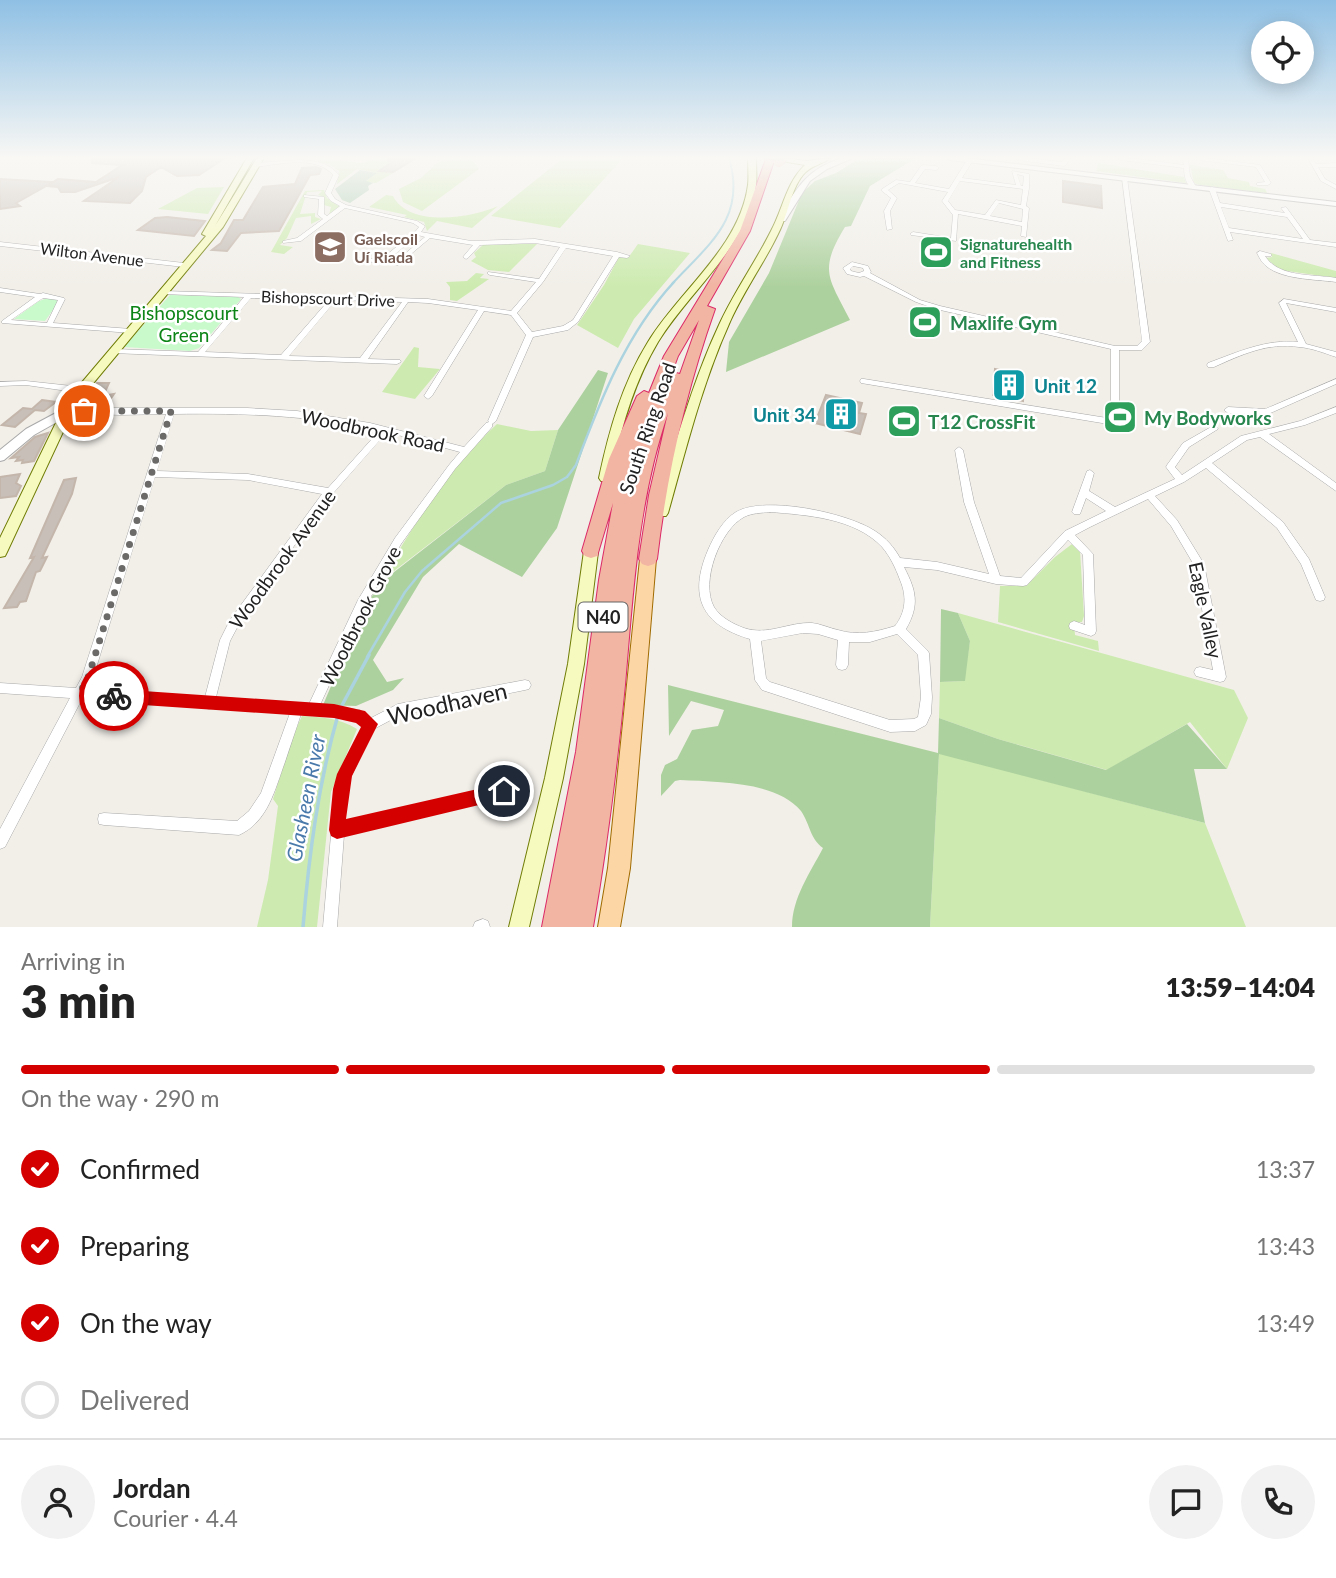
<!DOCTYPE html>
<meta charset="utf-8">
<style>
:root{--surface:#fff;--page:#f2f2f2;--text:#222;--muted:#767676;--line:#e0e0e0;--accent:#d40000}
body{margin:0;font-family:Lato,sans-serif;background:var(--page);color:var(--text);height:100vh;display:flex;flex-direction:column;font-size:26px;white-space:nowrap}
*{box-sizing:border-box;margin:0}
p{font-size:23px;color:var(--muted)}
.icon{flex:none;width:38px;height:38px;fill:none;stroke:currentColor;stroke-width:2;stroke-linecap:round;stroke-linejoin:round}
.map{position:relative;height:927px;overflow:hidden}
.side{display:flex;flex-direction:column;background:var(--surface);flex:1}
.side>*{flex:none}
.controls{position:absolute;left:1251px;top:21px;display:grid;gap:14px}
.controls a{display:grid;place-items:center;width:63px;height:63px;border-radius:50%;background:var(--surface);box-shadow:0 4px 18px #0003;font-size:35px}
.pin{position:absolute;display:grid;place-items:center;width:60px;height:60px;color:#fff;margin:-30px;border:4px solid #fff;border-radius:50%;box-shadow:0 2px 7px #0007}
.courier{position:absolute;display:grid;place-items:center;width:70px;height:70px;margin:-35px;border:5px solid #d40000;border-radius:50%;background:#fff;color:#222;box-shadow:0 2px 9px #0007}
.head em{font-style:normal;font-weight:800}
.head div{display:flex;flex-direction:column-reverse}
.head{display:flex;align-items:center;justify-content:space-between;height:119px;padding:0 21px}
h1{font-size:46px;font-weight:800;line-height:52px}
.bar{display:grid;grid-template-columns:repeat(4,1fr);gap:10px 7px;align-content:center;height:84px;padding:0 21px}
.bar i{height:9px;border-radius:5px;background:var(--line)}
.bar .on{background:var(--accent)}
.bar p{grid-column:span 4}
.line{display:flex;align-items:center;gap:18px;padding:0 21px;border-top:2px solid var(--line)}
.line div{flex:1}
.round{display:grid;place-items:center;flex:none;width:74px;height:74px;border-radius:37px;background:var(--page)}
ol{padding:0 21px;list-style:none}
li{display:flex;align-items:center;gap:21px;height:77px}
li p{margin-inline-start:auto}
li .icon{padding:7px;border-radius:50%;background:var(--accent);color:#fff;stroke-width:4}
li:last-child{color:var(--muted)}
li i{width:38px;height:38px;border:4px solid var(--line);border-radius:50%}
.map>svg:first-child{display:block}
.grass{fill:#cdebb0}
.forest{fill:#add19e}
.cemetery{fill:#aacbaf}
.park{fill:#c8facc}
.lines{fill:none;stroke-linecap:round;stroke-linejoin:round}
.stream-far2{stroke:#aad3df;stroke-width:2}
.stream-far1{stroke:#aad3df;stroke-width:2.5}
.stream{stroke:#aad3df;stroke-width:3.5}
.building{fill:#c7bfb8;stroke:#c4b6ab;stroke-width:2}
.minor-casing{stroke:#a9a9a9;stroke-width:1}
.tertiary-casing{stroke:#a9a9a9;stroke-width:2}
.secondary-casing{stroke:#707d05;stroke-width:2}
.primary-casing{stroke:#a06b00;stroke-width:2}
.trunk-casing{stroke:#dc2a67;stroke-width:2}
.minor{fill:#fff;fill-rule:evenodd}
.tertiary{fill:#fff;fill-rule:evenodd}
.secondary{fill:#f7fabf;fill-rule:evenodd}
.primary{fill:#fcd6a4;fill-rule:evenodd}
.trunk{fill:#f2b4a3;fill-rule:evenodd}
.trunk-bridge-casing{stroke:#dc2a67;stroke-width:11;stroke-linecap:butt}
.trunk-bridge{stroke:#f2b4a3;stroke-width:10}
.route{fill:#d40000}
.done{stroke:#6b6a68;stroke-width:7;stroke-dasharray:0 12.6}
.labels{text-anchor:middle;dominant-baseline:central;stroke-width:5;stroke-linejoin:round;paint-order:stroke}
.far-education-label{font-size:16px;font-weight:bold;fill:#785e54;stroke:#fff;text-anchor:start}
.far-leisure-label{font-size:16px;font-weight:bold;fill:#27864d;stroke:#fff;text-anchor:start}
.far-street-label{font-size:16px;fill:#222;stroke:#fff}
.shield{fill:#fff;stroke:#646464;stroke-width:2}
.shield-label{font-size:18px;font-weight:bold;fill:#222}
.park-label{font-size:19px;fill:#0c8416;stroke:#fff}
.leisure-label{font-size:19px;font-weight:bold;fill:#27864d;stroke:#fff;text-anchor:start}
.culture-label{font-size:19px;font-weight:bold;fill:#0d838f;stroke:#fff;text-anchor:start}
.street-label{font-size:19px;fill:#222;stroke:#fff}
.water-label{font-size:21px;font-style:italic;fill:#4a7aab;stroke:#fff}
.near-street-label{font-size:23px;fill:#222;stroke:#fff}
</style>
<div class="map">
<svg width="1336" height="927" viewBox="0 0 1336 927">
<rect width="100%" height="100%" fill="#f2efe9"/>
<!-- grass -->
<path class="grass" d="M321 158 363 163 375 158H396L389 163 405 166 376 183 365 182 376 173 357 169 337 184 339 171 329 164 317 162Z
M450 158H471L479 169 422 211 403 202 399 189 421 178 437 163Z
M563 158H623L560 228 491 216Z
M1098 163 1184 177 1186 183 1096 171Z
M1190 165 1223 170 1228 178 1249 182 1250 186 1265 189 1267 193 1200 185 1194 183Z
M224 187 208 214 158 209 197 188Z
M324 190 327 198 340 207 329 217 323 216 329 215 331 207 324 205V197L318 195 322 191 307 192 300 214 315 213V217L321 219 311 224V216L296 218 287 238 280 245 293 247 284 254 271 252 305 191Z
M386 195 393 196C409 228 472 218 498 206L472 228 437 221 427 231 424 222 404 217 407 215 369 207Z
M484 244H537L509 272 488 270 471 261 476 257 474 253Z
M638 244 690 253 634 319 618 348 577 325 604 285 619 257 628 258Z
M1271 253 1336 271V278L1280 270 1266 258 1272 257Z
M476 273 484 274 480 278 489 279 457 301 450 300V287L446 282 467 281Z
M414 347 419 348 418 367 440 369 415 399 382 392Z
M497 424 531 431 558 430 545 471 506 485 381 581C413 525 450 467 497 424Z
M1072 544 1080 551 1084 616 1082 622H1074L1075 635 1098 641 1099 651 998 622 1000 586H1026L1055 557Z
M958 613 1234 690 1248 718 1227 769 1190 722 1107 770 998 739 939 718 940 682 964 681 970 641Z
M302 716C322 717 339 718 357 729L331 792 317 927H257L268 880 278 806 273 799 293 735Z
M939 753 1205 823 1246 927H930Z"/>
<!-- forest -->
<path class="forest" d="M872 158H916L870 186 851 226 845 227C818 271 829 278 850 320L726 372 729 342 769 273 802 193 815 181 836 173 857 160Z
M598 370 608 373 557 528 522 577 459 544 423 577 373 660 387 682 404 678 393 690 356 706 323 705 363 611 380 583 506 485 545 471 558 430Z
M941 609 958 613 970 641 965 681 940 682Z
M668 685 938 753 939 718 998 739 1106 770 1187 724 1227 769H1194L1205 823 939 754 930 927H792C792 898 810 873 823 848 810 839 810 824 801 811 776 781 717 782 680 780L675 781 661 796V775L665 765 677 759 692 730 718 726 724 710 691 701 669 736Z"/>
<!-- cemetery -->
<path class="cemetery" d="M360 170 377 173 366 181 373 183 368 186 369 190 350 203 342 200 335 189Z"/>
<!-- park -->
<path class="park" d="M170 295 238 297 241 299 199 348 190 351 124 347Z
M48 298 56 299 58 303 45 321 14 319 39 301Z"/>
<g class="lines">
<!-- stream-far2 -->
<path class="stream-far2" d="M672 284C709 244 747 218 729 158"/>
<!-- stream-far1 -->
<path class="stream-far1" d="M367 657 405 592 422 571 501 503 553 485 567 477 576 465C600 401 626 334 674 282"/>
<!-- stream -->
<path class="stream" d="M340 709 369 655
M303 927C309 855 318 785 338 715"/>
</g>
<!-- building -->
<path class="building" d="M92 158H225L199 175 177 176 161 167 146 177 142 191 130 203 84 201 119 177 75 192H61L58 187 47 186 58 179 96 182 122 165 92 163Z
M388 158H416L393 172 379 171 392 162 388 161Z
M316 167 321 169 319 174 310 175 279 231 241 233 227 251 212 250 221 243 234 220H243L263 187 295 184 302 168Z
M0 179 53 182 16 203 20 206 0 209Z
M1063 181 1101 186 1102 208 1063 202Z
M167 217 205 221 194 236 138 230 155 218Z
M995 369 1024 375 1023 401 993 395Z
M97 383H109L103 396 114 394 107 404 85 403Z
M826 395 862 403 859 413 866 414 860 434 815 423Z
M42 400 56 402 44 411 35 410 15 427 2 425 23 408 32 409Z
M48 433 34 461 22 463 23 460 16 461 19 457 11 458 35 437Z
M20 474 16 483 21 486 16 496 0 498V477Z
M76 478 72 494 42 558 47 557 40 571 36 572 26 601 20 602 17 607 4 608 34 557 30 558 64 480Z"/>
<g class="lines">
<!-- minor casing -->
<g class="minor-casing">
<path id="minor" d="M970 158 973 160 962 178 1016 185 1012 171 1029 174V188L1026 206 1029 208 1026 237 1021 236 1022 226 958 214 956 241 911 235 910 234 913 232 951 238 953 215 942 201 948 192 899 183 888 190 897 198 890 211 892 229 887 230 884 211 891 198 882 191V189L896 180 910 182 921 166 923 165 936 166 939 168 936 170 925 169 915 183 949 189 967 160ZM1017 174 1024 176 1023 186H1021ZM960 181 1023 189 1021 205 996 200 985 215 955 210 948 201ZM999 203 1023 209 1022 222 990 216Z
M1015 158H1027L1062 162 1065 158H1070L1066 165 1064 166 1018 160Z
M1118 158H1129L1184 165 1183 158H1188L1190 176 1196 187 1193 189C1186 185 1184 176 1184 168L1121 160Z
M1195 158H1206L1260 165 1271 183 1268 185H1257V183L1265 182 1256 167 1198 160Z
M1308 158H1312L1316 164 1336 163V167H1318L1325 179 1336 185V189L1321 181Z
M300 160C316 161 328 162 339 175L331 193 335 199 346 205 417 221 425 226 421 232 471 241 535 239 617 252 630 256 627 258 619 257 578 322 568 330 533 337 496 421 492 424V427L455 469 401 544 366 605 320 705 360 710 371 718 398 704 525 680 529 681 531 685 529 689 525 690 400 715 374 729 351 776 347 789 345 822 509 784 513 786 515 790 513 794 344 835 337 927H323L335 789 341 770 363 726C349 714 319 715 301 714 296 730 290 746 285 762 275 789 268 822 239 835L104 825 99 824 98 819 99 814 104 813 237 821 249 811 261 793 290 713 213 708 209 709 205 708 82 699 5 847 0 849V829L70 698 0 693V683L76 688 82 677 166 414 120 415 69 413 65 410 66 408H247L297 411 370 423 464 447 486 423 489 422 488 421 526 335 511 315 484 311 432 396 428 399 424 396 478 310 428 303 408 302 368 359 400 360 401 362 397 364 111 353V349H114L198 352 244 297 161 294 160 293 163 291 428 299 511 311 536 282 490 275 488 274V272L539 279 560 247 535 243 480 245 468 258 466 259 463 257 473 245 430 238 398 265 356 260 354 259V257L380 260 415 232 419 227 413 223 345 208 301 241 283 243V241L297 238 323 219 318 215 319 199 304 197V195L324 197V214L327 216 340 206 331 201 325 193 333 175C316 155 280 164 256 167L253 165 256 163ZM418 235 425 237 395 262 387 261ZM566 248 613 256 573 320 563 326 532 332 517 313 543 282ZM251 298 329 300 281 355 205 352ZM336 300 402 302 360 358 289 356ZM174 414C243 413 311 415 379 431L328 488 248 474 157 471ZM387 432 460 452 449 465 395 538 358 600 309 704 216 697 230 641 238 626 322 506ZM155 477 248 480 322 494 230 620 220 640 205 697 87 689 93 678Z
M1122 177 1127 178 1150 342 1142 350H1119V416L1108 424 861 383 860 381 861 379H864L1107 418 1111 415V349L936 309 916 302 864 276 860 277 847 274 843 268 852 262 868 266 871 272 870 273 920 300 940 306 1115 346H1137L1142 341ZM853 266 863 268 864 271 859 273 851 271 850 269Z
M1212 187 1215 189 1220 203 1285 213 1281 208 1286 207 1310 240 1336 243V247L1230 232 1233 240 1228 241 1209 189ZM1221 207 1287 217 1303 239 1229 228Z
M0 242 184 263 187 265 184 267 0 246Z
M1260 251 1271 254V256H1265C1279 278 1313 274 1336 278V282C1315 279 1278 280 1263 263 1261 261 1258 255 1257 253Z
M0 288 40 294 43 293 64 298 65 299 53 323 131 329 135 331 131 333 2 323V321L35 297 0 292ZM43 298 58 300 47 323 11 320Z
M1284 299 1336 308V312L1286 303 1306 344 1336 352V357C1324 353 1312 348 1299 347 1268 342 1241 355 1214 367H1208L1207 365 1208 363C1238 352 1266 339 1298 342L1279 303Z
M1336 379V384L1266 415 1228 413 1224 410 1228 407 1265 409Z
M26 381 81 387 85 390 81 393 26 385 0 386V382Z
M1336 407V413L1305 425 1269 434 1336 483V491L1260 437 1247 440 1212 463 1283 522 1309 559 1325 597 1324 600 1320 601 1316 600 1301 564 1277 528 1206 468 1184 482 1155 496 1177 520 1204 564 1226 677 1224 681 1220 682 1196 676 1194 672 1196 668 1200 667 1213 670 1194 565 1171 526 1148 499 1090 527 1075 535 1093 554 1096 631 1095 634 1091 636 1070 629 1069 626 1070 623 1074 621 1085 625 1083 555 1068 540 1027 585 1023 586 996 584 937 570 904 567C916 590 920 605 906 629L927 650 929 653 932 697 931 714 926 725 915 731 890 732 762 690 755 680 750 639C702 625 688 597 708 550 714 536 723 520 736 512 765 495 848 513 875 531 886 538 894 547 900 558L937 562 989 574 964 502 955 450 959 447 963 450 974 502 1000 576 1021 578 1065 531 1106 511 1086 498 1080 514H1074L1072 512 1087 471 1090 470 1094 473 1089 491 1115 507 1175 479 1166 467 1167 465 1183 443 1211 427H1217L1218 429 1189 447 1175 467 1182 475 1241 436 1300 421ZM770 512C807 515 855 518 882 547 890 556 896 569 900 580 907 596 906 612 895 626 876 632 857 636 838 630 829 628 821 624 812 623 788 622 768 636 744 628 733 624 720 617 714 607 700 582 720 530 744 517 752 513 761 513 770 512ZM803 633 818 634 838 640 836 665 838 669 842 670 846 669 848 665 849 642H870L897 634 918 655 921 697 918 717 914 719 890 720 770 682 766 678 761 641Z
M483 919 488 921 490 927H473L475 922Z"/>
</g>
<!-- tertiary casing -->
<g class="tertiary-casing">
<path id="tertiary" d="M843 158H853L827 169 810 181 785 221H779L778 219C796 189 807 168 843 158Z
M946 158H965L1336 202V206L950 160Z
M69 406 73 407 75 410 73 413 34 435 4 460 0 461V450L26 429Z"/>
</g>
<!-- secondary casing -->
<g class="secondary-casing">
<path id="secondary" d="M247 158H254L215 226 257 158H264L223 227 76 404 7 552 5 556 0 557V538L67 400 206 236 202 234Z
M748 158H756C756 167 757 176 756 185 748 247 689 291 658 342 633 384 620 431 611 478L609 481H601L599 478C609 431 622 384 648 342 679 291 740 247 748 185 749 176 748 167 748 158Z
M764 158H782L807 161 830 158C822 165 811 165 803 175 790 191 788 216 778 234 763 265 743 292 729 324 702 384 686 449 668 513L666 516H656L654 513C674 450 691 385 719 325 734 292 755 263 771 231 783 209 786 183 805 165Z
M592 539 597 540 599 544 584 664 563 778 529 927H509L545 778 568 664 585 544 587 540Z"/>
</g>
<!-- primary casing -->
<g class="primary-casing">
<path id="primary" d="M648 553 654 555 656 559 630 868 620 927H598L608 868 640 559 642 555Z"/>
</g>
<!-- trunk casing -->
<g class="trunk-casing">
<path id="trunk" d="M766 159 774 161 750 231 707 306 715 309C686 391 667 473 657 559L654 564 648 566 642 564 639 559 649 495 668 413C638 500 633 593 625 685 617 766 607 847 593 927H542L576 752 599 580 613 503 597 556 591 558 585 556 582 551 609 459 637 396 644 391 649 393 664 356 740 231ZM699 320 680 374 672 372 678 356Z"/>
</g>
<!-- minor -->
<use href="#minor" class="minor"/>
<!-- tertiary -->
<use href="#tertiary" class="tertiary"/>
<!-- secondary -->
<use href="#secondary" class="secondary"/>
<!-- primary -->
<use href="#primary" class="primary"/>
<!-- trunk -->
<use href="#trunk" class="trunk"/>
<!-- trunk-bridge casing -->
<g class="trunk-bridge-casing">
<path id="trunk-bridge" d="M779 162 781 158"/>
</g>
<!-- trunk-bridge -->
<use href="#trunk-bridge" class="trunk-bridge"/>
</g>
<!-- sky -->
<linearGradient id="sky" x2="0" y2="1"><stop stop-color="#8fc0e4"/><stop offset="0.55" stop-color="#f9f8f5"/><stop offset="1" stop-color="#f9f8f5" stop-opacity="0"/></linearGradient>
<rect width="1336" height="287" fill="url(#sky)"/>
<!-- route -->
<path class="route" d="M114 689 334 704 365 711 378 724 352 776 346 819 504 783 510 785 513 791 510 797 504 799 337 839 331 836 329 830 333 789 337 774 361 727 356 723 334 718 114 703 109 701 106 696 109 691Z"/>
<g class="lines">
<!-- done -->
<path class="done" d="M84 411H171L88 678 80 693 114 696"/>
</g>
<!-- icons -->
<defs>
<g id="school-square" transform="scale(1.75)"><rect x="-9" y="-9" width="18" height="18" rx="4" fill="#8d6e63" stroke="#fff"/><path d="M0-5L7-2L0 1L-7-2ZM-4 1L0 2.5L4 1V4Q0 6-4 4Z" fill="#fff"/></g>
<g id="stadium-square" transform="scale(1.75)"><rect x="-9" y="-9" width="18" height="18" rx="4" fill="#2e9e5b" stroke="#fff"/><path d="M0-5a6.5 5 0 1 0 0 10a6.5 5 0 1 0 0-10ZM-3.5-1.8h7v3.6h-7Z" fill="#fff"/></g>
<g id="building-square" transform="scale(1.75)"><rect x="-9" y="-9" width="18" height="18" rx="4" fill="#0f9aa8" stroke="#fff"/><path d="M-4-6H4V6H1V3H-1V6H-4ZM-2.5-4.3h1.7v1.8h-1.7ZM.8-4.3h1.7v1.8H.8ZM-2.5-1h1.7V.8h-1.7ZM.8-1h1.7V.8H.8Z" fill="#fff"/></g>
</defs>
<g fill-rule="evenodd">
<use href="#school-square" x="330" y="247"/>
<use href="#stadium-square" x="936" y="252"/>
<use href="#stadium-square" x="925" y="322"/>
<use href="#building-square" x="1009" y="385"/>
<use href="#building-square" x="841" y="414"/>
<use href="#stadium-square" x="1120" y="417"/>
<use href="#stadium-square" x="904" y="421"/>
</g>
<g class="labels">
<!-- far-education labels -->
<g class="far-education-label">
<text x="354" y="238">Gaelscoil<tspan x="354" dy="18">Uí Riada</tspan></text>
</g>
<!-- far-leisure labels -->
<g class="far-leisure-label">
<text x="960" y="243">Signaturehealth<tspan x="960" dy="18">and Fitness</tspan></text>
</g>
<!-- far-street labels -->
<g class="far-street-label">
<text transform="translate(92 254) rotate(7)">Wilton Avenue</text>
<text transform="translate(328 298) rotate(2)">Bishopscourt Drive</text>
</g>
<!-- shield labels -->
<rect class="shield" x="578.5" y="602.5" width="49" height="29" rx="5"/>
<g class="shield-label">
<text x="603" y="617">N40</text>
</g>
<!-- park labels -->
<g class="park-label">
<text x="184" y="312">Bishopscourt<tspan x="184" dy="22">Green</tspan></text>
</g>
<!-- leisure labels -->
<g class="leisure-label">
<text x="950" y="322">Maxlife Gym</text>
<text x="1144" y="417">My Bodyworks</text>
<text x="928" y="421">T12 CrossFit</text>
</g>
<!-- culture labels -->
<g class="culture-label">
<text x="1034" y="385">Unit 12</text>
<text x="816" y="414" text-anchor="end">Unit 34</text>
</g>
<!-- street labels -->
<g class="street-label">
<text transform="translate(647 428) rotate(-71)">South Ring Road</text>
<text transform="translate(373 430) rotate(12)">Woodbrook Road</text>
<text transform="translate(282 559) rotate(-54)">Woodbrook Avenue</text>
<text transform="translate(1206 610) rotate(78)">Eagle Valley</text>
<text transform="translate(360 616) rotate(-63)">Woodbrook Grove</text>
</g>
<!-- water labels -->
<g class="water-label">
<text transform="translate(305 798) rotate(-79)">Glasheen River</text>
</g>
<!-- near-street labels -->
<g class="near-street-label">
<text transform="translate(447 703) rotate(-13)">Woodhaven</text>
</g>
</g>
</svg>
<div class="controls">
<a><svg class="icon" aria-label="locate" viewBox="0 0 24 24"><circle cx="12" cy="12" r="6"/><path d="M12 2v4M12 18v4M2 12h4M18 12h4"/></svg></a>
</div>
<div class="pin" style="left:84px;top:411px;background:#ea580c"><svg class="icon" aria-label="bag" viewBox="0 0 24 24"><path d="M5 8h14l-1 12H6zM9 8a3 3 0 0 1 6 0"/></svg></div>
<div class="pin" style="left:504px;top:791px;background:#1f2937"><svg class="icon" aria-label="home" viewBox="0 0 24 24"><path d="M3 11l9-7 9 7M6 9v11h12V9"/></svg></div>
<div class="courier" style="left:114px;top:696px"><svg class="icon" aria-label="bike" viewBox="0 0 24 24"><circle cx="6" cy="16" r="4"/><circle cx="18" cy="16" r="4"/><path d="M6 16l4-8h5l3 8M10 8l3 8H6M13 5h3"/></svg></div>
</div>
<section class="side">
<div class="head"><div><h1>3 min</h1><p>Arriving in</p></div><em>13:59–14:04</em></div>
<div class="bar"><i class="on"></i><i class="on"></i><i class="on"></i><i></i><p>On the way · 290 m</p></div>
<ol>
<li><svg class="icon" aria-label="check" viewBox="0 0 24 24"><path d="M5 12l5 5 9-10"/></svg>Confirmed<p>13:37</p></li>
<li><svg class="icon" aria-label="check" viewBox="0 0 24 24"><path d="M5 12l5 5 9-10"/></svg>Preparing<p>13:43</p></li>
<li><svg class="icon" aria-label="check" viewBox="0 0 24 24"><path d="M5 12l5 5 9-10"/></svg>On the way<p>13:49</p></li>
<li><i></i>Delivered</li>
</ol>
<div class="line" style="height:126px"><a class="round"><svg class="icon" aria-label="person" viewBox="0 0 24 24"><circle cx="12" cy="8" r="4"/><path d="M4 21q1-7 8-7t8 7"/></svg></a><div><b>Jordan</b><p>Courier · 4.4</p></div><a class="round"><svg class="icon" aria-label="chat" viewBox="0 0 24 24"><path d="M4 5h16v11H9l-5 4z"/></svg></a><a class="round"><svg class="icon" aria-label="phone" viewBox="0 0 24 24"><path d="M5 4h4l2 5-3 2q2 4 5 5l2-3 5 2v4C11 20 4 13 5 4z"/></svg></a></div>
</section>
